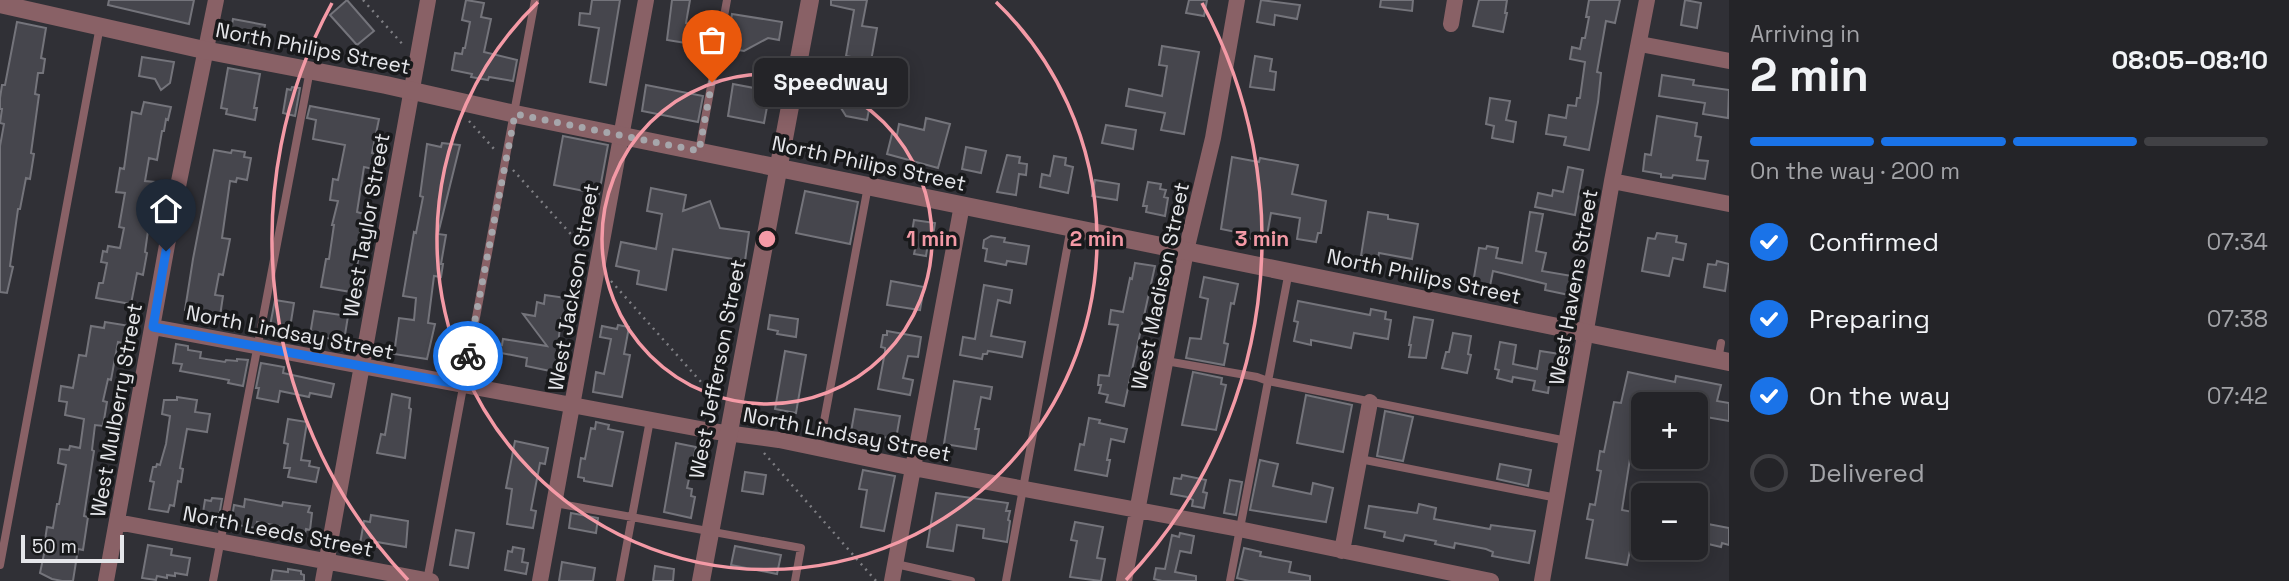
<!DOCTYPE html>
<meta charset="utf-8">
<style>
:root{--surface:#242428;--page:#303034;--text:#f1f3f6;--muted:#a3a4a8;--line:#414145;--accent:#1a73e8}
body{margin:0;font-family:"Space Grotesk",sans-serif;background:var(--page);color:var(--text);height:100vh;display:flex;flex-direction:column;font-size:26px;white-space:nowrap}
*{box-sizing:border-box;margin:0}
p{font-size:23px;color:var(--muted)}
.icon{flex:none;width:38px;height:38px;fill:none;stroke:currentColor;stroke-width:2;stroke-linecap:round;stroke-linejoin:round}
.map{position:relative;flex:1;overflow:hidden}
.panel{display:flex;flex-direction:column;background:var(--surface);width:560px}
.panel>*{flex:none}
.buttons{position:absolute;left:1631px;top:392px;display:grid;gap:14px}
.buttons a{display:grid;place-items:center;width:77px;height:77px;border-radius:10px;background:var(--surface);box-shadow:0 4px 18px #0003,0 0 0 2px var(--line);font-size:35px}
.scale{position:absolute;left:21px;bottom:18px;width:103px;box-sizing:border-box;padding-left:7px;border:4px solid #e5e6ea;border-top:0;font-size:19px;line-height:24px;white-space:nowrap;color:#e5e6ea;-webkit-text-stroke:5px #18191b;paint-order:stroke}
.pin{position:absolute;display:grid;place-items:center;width:60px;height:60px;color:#fff;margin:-72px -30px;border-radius:50% 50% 50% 0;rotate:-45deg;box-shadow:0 0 7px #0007}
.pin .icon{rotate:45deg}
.courier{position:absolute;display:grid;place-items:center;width:70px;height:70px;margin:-35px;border:5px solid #1a73e8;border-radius:50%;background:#fff;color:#222;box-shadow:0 2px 9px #0007}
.bubble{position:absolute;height:49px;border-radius:10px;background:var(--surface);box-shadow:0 4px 18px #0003,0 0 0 2px var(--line);font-size:23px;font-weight:700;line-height:49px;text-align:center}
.head em{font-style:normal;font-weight:700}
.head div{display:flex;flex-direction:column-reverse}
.head{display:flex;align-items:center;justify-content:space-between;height:119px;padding:0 21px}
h1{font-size:46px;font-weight:700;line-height:52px}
.bar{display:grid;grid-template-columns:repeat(4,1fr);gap:10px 7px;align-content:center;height:84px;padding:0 21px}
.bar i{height:9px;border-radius:5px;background:var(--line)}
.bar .active{background:var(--accent)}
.bar p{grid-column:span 4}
ol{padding:0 21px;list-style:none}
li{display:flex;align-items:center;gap:21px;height:77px}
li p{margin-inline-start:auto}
li .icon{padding:7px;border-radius:50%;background:var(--accent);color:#fff;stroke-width:4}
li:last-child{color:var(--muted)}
li i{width:38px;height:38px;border:4px solid var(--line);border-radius:50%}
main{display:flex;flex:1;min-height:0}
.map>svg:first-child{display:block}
.building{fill:#46464d;stroke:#74747b;stroke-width:2}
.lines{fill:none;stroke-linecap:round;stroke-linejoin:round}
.path{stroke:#7e7e83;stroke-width:2.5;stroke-dasharray:2 5;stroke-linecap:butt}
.service{stroke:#896166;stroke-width:8}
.minor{stroke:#896166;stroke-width:16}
.tertiary{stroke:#896166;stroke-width:18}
.done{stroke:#a6a6ab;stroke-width:7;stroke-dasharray:0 12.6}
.route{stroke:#1a73e8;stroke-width:9}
.ring{fill:none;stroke:#f49aa6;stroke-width:3.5}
.labels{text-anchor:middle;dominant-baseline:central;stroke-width:7;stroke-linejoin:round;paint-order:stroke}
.street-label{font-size:21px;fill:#e5e6ea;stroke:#18191b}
.centre{fill:#f49aa6;stroke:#18191b;stroke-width:3.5}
.ring-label{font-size:21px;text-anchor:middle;font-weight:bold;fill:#f49aa6;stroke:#18191b;stroke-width:7;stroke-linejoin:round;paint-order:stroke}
</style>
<main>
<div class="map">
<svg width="1729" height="581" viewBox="0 0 1729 581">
<rect width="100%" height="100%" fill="#303036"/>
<!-- building -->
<path class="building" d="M109 0H194L189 24 108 5Z
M347 0 374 31 357 45 330 15Z
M466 0 484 3 481 17 491 19 484 52 517 60 513 81 489 77 488 80 471 77 472 74 452 70 455 53 462 54 463 48H465L470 22 462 20Z
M592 0H620L606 85 590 82 599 28 579 25 580 13 590 14Z
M672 0H690L686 23 689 24 686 43 667 40Z
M831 0H867L862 26 877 28 871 61 846 56 854 10 831 5Z
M1189 0H1207L1204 16 1186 13Z
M1261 0 1300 5 1297 19 1275 15 1274 25 1257 22Z
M1381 0H1413L1412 11 1380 7Z
M1479 0H1507L1505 13H1507L1503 32 1473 26Z
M1589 0H1620L1615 23 1606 21 1597 72 1601 73 1598 102 1589 150 1564 145 1566 137 1546 134 1549 115 1566 118 1568 105 1576 106 1577 98H1580L1585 62 1570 59 1572 47 1580 49 1582 38H1585L1589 17H1586Z
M1685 0 1701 3 1697 28 1681 25Z
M732 14 782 22 779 40 768 38 744 51 726 48Z
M233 19 265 25 261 45 229 39Z
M17 22 46 28 41 58 45 59 43 73H38L35 94 39 95 31 153 34 154 30 179 26 178 20 209H18L10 266 13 267 7 293 0 292V146L4 124 0 123 2 109H0V98L2 85H5Z
M1162 46 1199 52 1184 134 1161 130 1165 113 1126 106 1129 89 1162 96 1167 66 1159 65Z
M1255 56 1272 59 1270 71 1276 72 1274 90 1250 87Z
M142 57 174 62 170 83 161 90 155 79 139 76Z
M228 68 260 74 254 108H257L255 120 226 114 227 109 221 108Z
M1662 75 1694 80 1693 85 1729 90 1728 118 1703 114 1705 103 1659 96Z
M733 84 770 91 764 123 728 116Z
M646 85 703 96 698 122 642 111Z
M292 87 300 88 295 116 283 113 287 89 291 90Z
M845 89 872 94 867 120 846 116 841 108Z
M1490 98 1510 101 1506 120 1516 122 1513 142 1492 138 1494 126 1486 124Z
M144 102 171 107 168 120 166 119 164 131H162L157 160 149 158 145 181 155 182 145 252 147 253 143 275 137 273 131 304 96 298 99 283H103L107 263 101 262 103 251 107 252 108 246 120 248 124 228 119 227 125 193 116 192 120 168 124 169 132 112 141 114Z
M310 106 379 119 372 153 376 154 373 169 364 167 357 212 364 214 359 239 363 240 351 292 321 287 326 259H329L334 225H332L338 201 330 200 333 179 338 180 345 145 313 139 316 120 307 118Z
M1657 116 1697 123 1695 136 1701 137 1697 160 1708 161 1705 179 1673 175 1672 178 1661 177V174L1643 171 1645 154 1651 155Z
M926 118 950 124 938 168 887 154 892 134 897 135 899 124 924 130Z
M1106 125 1136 130 1133 149 1102 143Z
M563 136 608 145 599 194 554 185Z
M442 143 460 145 438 234 446 235 441 264H443L441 277 434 276 428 323 435 324 427 359 394 354 399 318 414 320 416 298 403 296 414 232 416 233 423 197 420 196 427 144 441 147Z
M966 147 986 151 981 173 962 169Z
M214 150 231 153 232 150 245 152 244 157 251 158 247 180 237 178 236 182 230 181 222 238 230 239 223 275 219 274 215 295 223 296 220 316 185 310 193 259Z
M1007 155 1020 157 1019 163 1027 164 1026 175 1019 174 1016 195 997 192Z
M1054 156 1066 158 1065 165 1073 167 1068 193 1040 187 1042 174 1050 176Z
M1232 157 1259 162 1260 158 1298 165 1292 194 1326 201 1321 233H1318L1316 242 1297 239 1300 218 1271 213 1266 241 1245 238 1246 234 1221 229Z
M1568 167 1583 170 1575 215 1535 207 1538 193 1552 196 1553 190 1563 192Z
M1095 180 1119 184 1117 200 1092 196Z
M1148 182 1161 184 1160 189 1166 190 1164 197 1168 198 1165 216 1146 212 1147 206H1143Z
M651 188 686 195 683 211 710 201 720 228 749 232 745 261 673 249 666 290 637 284 639 271 616 266 621 242 656 249 662 214 647 211Z
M805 191 858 202 850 244 796 233Z
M1368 212 1388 215V219L1418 224 1412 259 1379 253 1378 259 1361 256Z
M1530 212 1543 214 1536 251 1546 253 1542 271 1572 276 1569 295 1545 290 1546 284 1493 271 1490 286 1473 283 1479 248 1486 249 1487 246 1498 248 1496 258 1522 263Z
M914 220 935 223 932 243H928L926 256 914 254 917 240 911 238Z
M1657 233 1677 236 1676 242 1686 244 1683 260 1673 258 1669 276 1642 271 1648 238 1655 239Z
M991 236 1005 238 1004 242 1029 246 1026 264 1007 261 1006 265 985 261 987 249 983 248 984 240Z
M1717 261 1729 264 1725 291 1704 287 1708 264 1716 265Z
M1135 263 1155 266 1124 406 1106 402 1108 395 1099 393 1101 385H1098L1099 375 1109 376 1118 325 1109 324 1111 310 1123 312 1130 278 1132 279Z
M1204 277 1238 284 1234 304 1231 303 1224 343 1228 344 1224 365 1186 358 1190 338 1201 339 1208 299 1200 297Z
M891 281 924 287 920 310 887 305Z
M984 285 1012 290 1010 303 998 300 991 336 1025 342 1022 357 988 351 987 354H983L982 359 960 355 963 337 975 339Z
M545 295 573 299 570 319 561 318 555 372 526 366 527 358 501 353 499 361 481 358 483 342 502 345 503 339 547 346 523 314 535 316 537 302 544 304Z
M275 300 294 303 289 334 269 331Z
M1298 301 1370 315 1371 309 1386 312 1385 319 1391 320 1388 339 1354 333 1351 348 1311 340V345L1294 341 1298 322 1294 321Z
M314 311 348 316 344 341 310 335Z
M770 315 798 319 796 337 777 334 778 331 768 329Z
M1414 317 1433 320 1426 358 1409 357 1411 345H1409Z
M105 322 130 326 127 344 118 342 111 380 108 379 103 401 107 402 103 426 95 425 92 450 94 451 84 516 88 517 83 550 78 549 73 581H62L52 579 40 573 47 540H45L47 527 53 528 57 504H59L66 465 58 463 60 449 69 450 70 446 80 448 84 419 65 415 67 402 59 401 61 386 73 388 79 355 86 356 91 326 104 328Z
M618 325 629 327 624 354 630 355 622 397 593 392 596 372 604 374 611 339 600 337 602 326 617 329Z
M887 331 921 337 918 357 908 356 903 378 913 380 910 395 878 389 885 352V348L881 347 883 335H887Z
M1453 333 1471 336 1468 354 1471 355 1467 373 1442 368 1446 352H1449Z
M1500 342 1516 345 1513 364 1537 369 1540 351 1560 354 1556 379 1550 378 1548 393 1533 390 1535 381 1513 377 1512 382 1497 378 1499 370 1495 369Z
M176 344 188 346V350L201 352 200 358 225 362 226 360 237 361V359L248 360 243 386 228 383 229 380 180 371 182 364 173 363Z
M785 351 806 355 796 413 775 409Z
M261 363 284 367 283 373 334 384 331 397 310 393 309 397 280 391 278 402 257 398 259 388H256Z
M1193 372 1222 378 1221 384 1226 385 1216 430 1182 425Z
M1628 372 1675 382 1676 376 1721 385 1717 401 1729 403V421L1700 416 1702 404H1662L1646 401 1643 404 1640 431 1642 432 1638 448 1632 446 1622 510 1643 514V519L1640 538 1633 536 1627 565 1586 558 1593 520 1587 519 1590 504 1595 505 1601 471 1597 470 1600 451 1604 452 1614 402 1621 403Z
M954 381 992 387 990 399 981 397 975 429H979L976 449 944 444Z
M392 394 410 398 409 408 411 409 405 458 377 453 381 434 385 435Z
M1306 395 1352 405 1343 452 1297 443Z
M177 397 197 400 195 412 210 414 207 432 187 429 180 468 183 469 181 482 178 481 174 506 170 505 168 512 149 509 154 482 150 481 153 467H156L157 464 160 465 166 444 170 416 162 414 164 400H177Z
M855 409 900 416 896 439 851 432Z
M1385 411 1413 417 1403 461 1377 456Z
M1089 418 1100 420 1099 423 1127 429 1124 442 1111 439 1107 460H1110L1107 476 1075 470 1080 444 1084 445Z
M288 419 307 422 301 460 310 461 309 466 319 468 316 482 288 477 290 468H284L288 444 284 443Z
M596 422 609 425 608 429 623 432 612 486 584 481V478L578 477 581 458 585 459 591 428 595 429Z
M515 441 548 448 545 464 540 463 531 510 536 511 533 528 507 524 512 489 506 488Z
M676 443 696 447 687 488 692 489 691 496 695 497 691 518 664 512Z
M1260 460 1278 464 1273 486 1311 494 1313 483 1333 488 1326 522 1250 510Z
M1500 464 1531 470 1528 486 1497 479Z
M863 470 895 476 884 531 861 527 867 490 859 489Z
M745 472 766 475 763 494 742 491Z
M1182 475 1206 480 1203 492 1207 493 1204 508 1192 506 1193 500 1187 497 1171 494 1174 478 1181 479Z
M1230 480 1242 482 1236 515 1224 513Z
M936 493 1008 503 1006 511H1010L1008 520 1010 521 1007 542 983 538 984 529 957 525 953 551 927 547Z
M212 498 222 499 218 522 202 519 205 500 211 501Z
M245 499 282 506 283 502 310 506 308 512 312 513 310 530 306 529 305 534 278 530 279 526 257 522 256 528 231 524 234 505 244 507Z
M1419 504 1436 508 1434 519 1490 529 1491 525 1535 531 1529 563 1492 556 1493 552 1486 549 1455 543 1454 548 1435 544 1436 541 1405 535 1403 541 1384 537 1385 532 1365 528 1369 506 1417 513Z
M571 513 598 518 596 533 569 528Z
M371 515 408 521 406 547 377 542V547L360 544 364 521 370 522Z
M1075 522 1103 527 1097 558 1105 559 1101 581 1070 577 1077 541 1071 540Z
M1708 524 1729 528V545L1722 543 1721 547 1704 543Z
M456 530 474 533 468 568 450 565Z
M1180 533 1194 536 1191 553 1180 551 1175 572 1196 576V581H1162L1154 579 1156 568 1165 569 1172 535 1179 537Z
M148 545 172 549 171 555 190 558 187 575 175 573V576L167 575V578L157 576 156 580 142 578Z
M735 546 781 555 777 574 731 565Z
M513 547 524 549 522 562 528 563 526 574 505 570 508 551 512 552Z
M1244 548 1261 552 1260 556 1291 562 1289 572 1310 576V581H1249L1237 578Z
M562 562 595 568 593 581H559Z
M655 566 674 569 673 581H653Z
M288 569 301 571V574L304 575V581H271L273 570 288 572Z"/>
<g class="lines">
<!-- path -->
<path class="path" d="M363 0 405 47
M469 121 495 150
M513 170 586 251
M611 281 718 401
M764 453 876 581"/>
<!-- service -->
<path class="service" d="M699 151 727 0
M1718 360 1721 343
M1166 361 1257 377 1268 381 1567 441
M819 448 868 186
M1360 459 1557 498
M555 503 801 548 795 581
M896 564 971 581
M0 565 100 26
M213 581 310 70
M427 581 535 0
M620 581 650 420
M1006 581 1071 227
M1230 581 1289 271"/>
<!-- minor -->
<path class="minor" d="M1451 24 1455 0
M1640 44 1729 61
M1612 181 1729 204
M153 327 711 431 779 440 913 468 1239 529 1491 581
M117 522 431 581
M1342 551 1370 402
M106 581 175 201 216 0
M323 581 428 0
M540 581 646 0
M892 581 962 205
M1124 581 1186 251 1213 138 1237 0
M1542 581 1612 181 1647 0"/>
<!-- tertiary -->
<path class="tertiary" d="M0 4 204 50 386 85 515 114 1729 362
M701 581 810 0"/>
</g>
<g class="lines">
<!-- done -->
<path class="done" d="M468 356 515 114 699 151 712 82"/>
<!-- route -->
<path class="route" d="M166 251 153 327 463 385 468 356"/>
</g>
<!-- distance rings -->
<g class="ring">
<circle cx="767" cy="239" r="165"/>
<path d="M996 2A330 330 0 1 1 538 2"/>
<path d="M408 580A495 495 0 0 1 332 3M1202 3A495 495 0 0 1 1126 580"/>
</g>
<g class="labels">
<!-- street labels -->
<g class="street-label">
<text transform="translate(313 48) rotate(11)">North Philips Street</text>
<text transform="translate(869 163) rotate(12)">North Philips Street</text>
<text transform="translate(366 225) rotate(-80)">West Taylor Street</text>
<text transform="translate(1424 276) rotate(12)">North Philips Street</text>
<text transform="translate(1160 286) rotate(-78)">West Madison Street</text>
<text transform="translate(573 287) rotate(-80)">West Jackson Street</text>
<text transform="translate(1573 287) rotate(-80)">West Havens Street</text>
<text transform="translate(290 332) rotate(11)">North Lindsay Street</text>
<text transform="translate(717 369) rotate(-79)">West Jefferson Street</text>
<text transform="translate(116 410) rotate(-80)">West Mulberry Street</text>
<text transform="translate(847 434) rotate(11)">North Lindsay Street</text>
<text transform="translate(278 531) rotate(11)">North Leeds Street</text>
</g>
</g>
<circle cx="767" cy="239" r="10" class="centre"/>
<g class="ring-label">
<text x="932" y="246">1 min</text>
<text x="1097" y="246">2 min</text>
<text x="1262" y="246">3 min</text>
</g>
</svg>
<div class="buttons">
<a>+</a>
<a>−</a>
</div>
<div class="scale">50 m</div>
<div class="pin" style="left:712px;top:82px;background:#ea580c"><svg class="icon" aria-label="bag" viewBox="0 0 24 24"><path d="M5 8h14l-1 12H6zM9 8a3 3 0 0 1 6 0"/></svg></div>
<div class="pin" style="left:166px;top:251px;background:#1f2937"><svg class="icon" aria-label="home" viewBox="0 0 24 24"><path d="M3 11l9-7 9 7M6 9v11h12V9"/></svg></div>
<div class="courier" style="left:468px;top:356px"><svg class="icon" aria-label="bike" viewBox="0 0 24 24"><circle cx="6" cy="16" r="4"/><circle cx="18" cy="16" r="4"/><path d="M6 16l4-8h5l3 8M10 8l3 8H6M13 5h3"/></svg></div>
<div class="bubble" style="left:754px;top:58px;width:154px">Speedway</div>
</div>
<section class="panel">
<div class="head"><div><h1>2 min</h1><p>Arriving in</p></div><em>08:05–08:10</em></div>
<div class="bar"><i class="active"></i><i class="active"></i><i class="active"></i><i></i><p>On the way · 200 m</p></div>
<ol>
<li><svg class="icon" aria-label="check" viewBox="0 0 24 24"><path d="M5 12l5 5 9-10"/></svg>Confirmed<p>07:34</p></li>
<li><svg class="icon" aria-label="check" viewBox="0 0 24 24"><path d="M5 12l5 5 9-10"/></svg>Preparing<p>07:38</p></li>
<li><svg class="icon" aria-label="check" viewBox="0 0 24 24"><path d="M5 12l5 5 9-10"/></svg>On the way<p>07:42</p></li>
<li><i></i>Delivered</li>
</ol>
</section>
</main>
